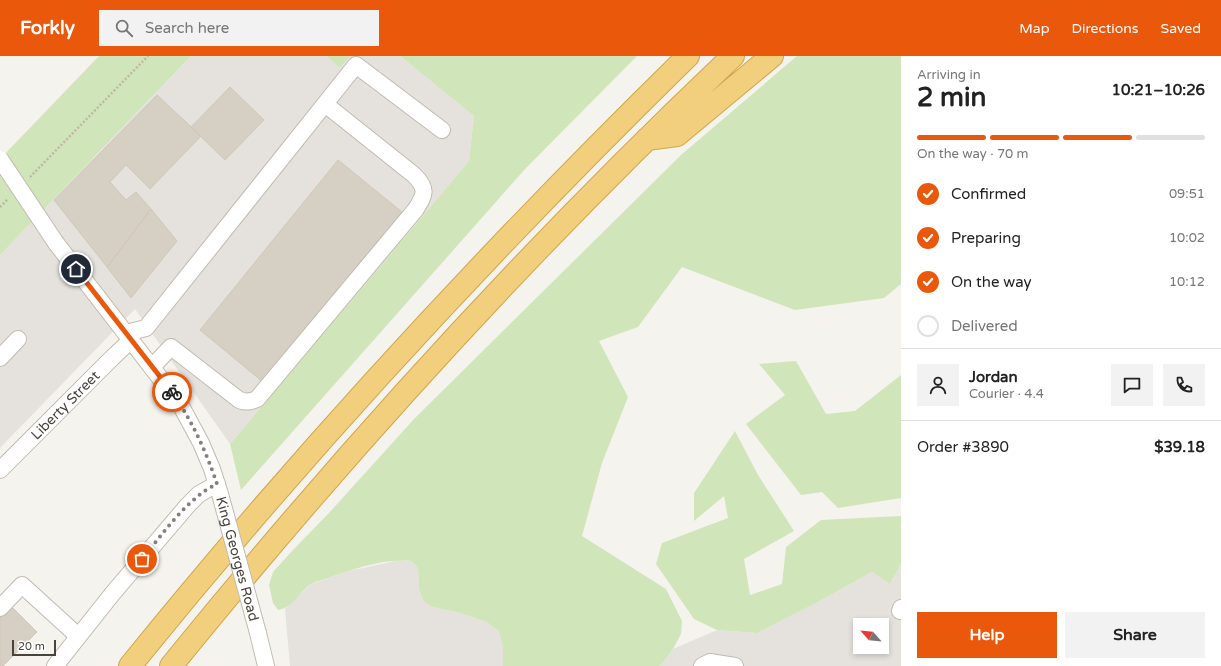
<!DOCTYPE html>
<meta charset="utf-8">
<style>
:root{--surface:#fff;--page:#f2f2f2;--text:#222;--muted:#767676;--line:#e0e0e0;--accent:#ea580c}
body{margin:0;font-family:"Varela Round",sans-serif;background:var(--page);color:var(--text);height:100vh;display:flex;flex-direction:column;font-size:15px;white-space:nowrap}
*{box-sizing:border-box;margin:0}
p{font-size:13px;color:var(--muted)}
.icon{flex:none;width:22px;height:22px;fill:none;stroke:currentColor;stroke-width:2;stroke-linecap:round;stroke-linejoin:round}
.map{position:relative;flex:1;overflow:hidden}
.details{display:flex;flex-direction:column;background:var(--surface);width:320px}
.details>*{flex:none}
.needle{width:26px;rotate:297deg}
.controls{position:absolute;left:853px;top:562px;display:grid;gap:8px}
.controls a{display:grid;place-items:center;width:36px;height:36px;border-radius:0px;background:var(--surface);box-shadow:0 2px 6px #0003;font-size:20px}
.scale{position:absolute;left:12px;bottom:10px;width:44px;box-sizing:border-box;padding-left:4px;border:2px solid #49443b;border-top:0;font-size:11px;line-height:14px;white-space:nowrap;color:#49443b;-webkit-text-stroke:3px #fff;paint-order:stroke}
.pin{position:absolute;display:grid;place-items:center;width:34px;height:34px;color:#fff;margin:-17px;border:2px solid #fff;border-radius:50%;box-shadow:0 1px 4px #0007}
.courier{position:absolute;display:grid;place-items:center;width:40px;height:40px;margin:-20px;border:3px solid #ea580c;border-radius:50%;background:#fff;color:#222;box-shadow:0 1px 5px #0007}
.head em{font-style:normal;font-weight:700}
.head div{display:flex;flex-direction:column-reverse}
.head{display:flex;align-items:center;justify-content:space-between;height:68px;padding:0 16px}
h1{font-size:26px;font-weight:700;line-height:30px}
.bar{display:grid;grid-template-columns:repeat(4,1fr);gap:6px 4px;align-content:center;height:48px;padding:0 16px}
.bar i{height:5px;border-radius:3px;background:var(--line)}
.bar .selected{background:var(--accent)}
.bar p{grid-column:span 4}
.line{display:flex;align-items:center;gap:10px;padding:0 16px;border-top:1px solid var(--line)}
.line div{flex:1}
.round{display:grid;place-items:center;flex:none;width:42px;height:42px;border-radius:0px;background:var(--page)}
ol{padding:0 16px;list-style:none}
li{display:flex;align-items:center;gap:12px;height:44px}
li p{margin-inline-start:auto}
li .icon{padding:4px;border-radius:50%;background:var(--accent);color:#fff;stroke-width:4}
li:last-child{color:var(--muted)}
li i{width:22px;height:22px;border:2px solid var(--line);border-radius:50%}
.button{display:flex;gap:8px;margin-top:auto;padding:8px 16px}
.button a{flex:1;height:46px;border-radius:0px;background:var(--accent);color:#fff;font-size:16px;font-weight:700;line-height:46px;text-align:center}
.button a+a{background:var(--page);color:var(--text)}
header{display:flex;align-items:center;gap:24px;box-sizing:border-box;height:56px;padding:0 20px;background:var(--accent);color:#fff}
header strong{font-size:19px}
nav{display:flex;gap:22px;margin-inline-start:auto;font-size:14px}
.search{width:280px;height:36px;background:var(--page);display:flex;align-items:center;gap:10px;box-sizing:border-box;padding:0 14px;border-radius:0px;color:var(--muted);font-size:15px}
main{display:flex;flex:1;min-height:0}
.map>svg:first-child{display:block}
.industrial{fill:#e5e2de;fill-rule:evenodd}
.green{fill:#d0e5ba}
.building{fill:#d6cfc3;stroke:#d0c7b7}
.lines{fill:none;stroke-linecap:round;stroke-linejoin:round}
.minor-casing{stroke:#c0bbb0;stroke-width:18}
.highway-casing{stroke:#d0a54c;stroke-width:24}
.path{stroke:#c0b7a2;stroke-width:2.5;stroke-dasharray:2 2;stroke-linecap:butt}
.minor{stroke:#fff;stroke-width:16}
.highway{stroke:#f1cf7c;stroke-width:22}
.minor-bridge-casing{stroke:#c0bbb0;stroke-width:18;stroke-linecap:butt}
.minor-bridge{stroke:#fff;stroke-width:16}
.done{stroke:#858179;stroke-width:4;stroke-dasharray:0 7.2}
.route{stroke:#ea580c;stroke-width:5}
.labels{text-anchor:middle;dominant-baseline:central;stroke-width:4;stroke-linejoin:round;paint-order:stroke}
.street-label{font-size:14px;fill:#49443b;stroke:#fff}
</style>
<header>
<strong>Forkly</strong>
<div class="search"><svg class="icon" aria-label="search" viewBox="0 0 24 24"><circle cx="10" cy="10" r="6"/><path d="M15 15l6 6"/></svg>Search here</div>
<nav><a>Map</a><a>Directions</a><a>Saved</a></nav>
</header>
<main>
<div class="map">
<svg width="901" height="610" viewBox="0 0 901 610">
<rect width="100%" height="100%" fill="#f5f3ed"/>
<!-- industrial -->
<path class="industrial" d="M191 0H326L340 12 350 0H400L474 60 469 105 230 388 135 253 0 392V199Z
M400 504 412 505 418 513 419 533 433 551 457 556 487 566 499 576 503 591V610H290L285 553 311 528 349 515Z
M901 508V610H659L662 608 673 593 717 574 757 577 814 548 872 516 890 528ZM860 569H882V591H860Z"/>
<!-- green -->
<path class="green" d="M99 0H191L0 199V103Z
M326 0H350L340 12Z
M400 0H637L526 112 241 434 230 388 469 105 474 60Z
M797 0H901V228L884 242 795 254 682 211 638 271 599 285 628 341 602 407 582 480 666 533 682 565 681 578 673 593 662 608 659 610H503V591L499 576 487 566 457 556 433 551 424 546 419 533 418 513 412 505C384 502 354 513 328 522 323 524 316 525 311 528 299 536 293 552 278 554L273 547 269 529 273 516 292 495 328 458 415 362 681 99Z
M796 305 826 358 855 355 901 319V442L838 452 822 436 801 439 746 368 785 339 759 308Z
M735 375 758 419 794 475 744 503 750 539 782 528 786 491 821 464 901 460V508L890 528 872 516 814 548 757 577 717 574 694 563 656 508 662 487 728 462 724 440 694 465V437Z"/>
<!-- building -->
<path class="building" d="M230 31 264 64 225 104 191 71Z
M157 39 201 80 150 133 126 109 110 126 126 144 136 136 151 153 107 211 54 144Z
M338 104 402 156 263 326 200 274Z
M151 153 177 185 131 242 107 211Z
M10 549 37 576 3 610H0V559Z"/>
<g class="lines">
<!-- minor casing -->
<g class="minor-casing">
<g id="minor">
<path d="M56 187 180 348 201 387 212 413 220 438"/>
<path d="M126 277 146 272 356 9 442 74"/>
<path d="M0 302 18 283"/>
<path d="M152 311 171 291 238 343C244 347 250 346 257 343L416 153C425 138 428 133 414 119L325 48"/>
<path id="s1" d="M0 414 112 302 131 284"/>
<path d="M0 552 22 529 78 580"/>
<path d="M900 555 901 552"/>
<path d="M258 577 266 610"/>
<path d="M55 610 113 537 188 449 199 438 217 428"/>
<path d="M702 610 710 606 735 610"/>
</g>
</g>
<!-- highway casing -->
<g class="highway-casing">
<path id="highway" d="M647 83 677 79 772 0
M130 610C304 395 491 193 688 0
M171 610C345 396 532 190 733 0"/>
</g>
<!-- path -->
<path class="path" d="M30 121 148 0
M0 151 8 143"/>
<!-- minor -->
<use href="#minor" class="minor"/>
<!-- highway -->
<use href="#highway" class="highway"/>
<!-- minor-bridge casing -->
<g class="minor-bridge-casing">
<g id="minor-bridge">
<path d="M0 103 56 187"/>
<path id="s2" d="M220 438 258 577"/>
</g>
</g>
<!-- minor-bridge -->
<use href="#minor-bridge" class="minor-bridge"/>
</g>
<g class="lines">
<!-- done -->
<path class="done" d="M142 503C162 479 188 441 217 428 206 395 192 365 172 336"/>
<!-- route -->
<path class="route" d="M76 213 172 336"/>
</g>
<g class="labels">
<!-- street labels -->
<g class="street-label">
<text stroke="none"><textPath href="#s1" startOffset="92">Liberty Street</textPath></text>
<text stroke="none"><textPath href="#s2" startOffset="67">King Georges Road</textPath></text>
</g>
</g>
</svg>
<div class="controls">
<a><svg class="needle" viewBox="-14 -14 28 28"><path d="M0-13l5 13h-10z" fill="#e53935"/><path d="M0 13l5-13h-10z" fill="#767676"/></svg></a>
</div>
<div class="scale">20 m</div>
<div class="pin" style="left:142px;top:503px;background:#ea580c"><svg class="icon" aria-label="bag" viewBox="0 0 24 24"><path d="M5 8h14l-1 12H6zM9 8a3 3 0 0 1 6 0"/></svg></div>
<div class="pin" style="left:76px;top:213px;background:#1f2937"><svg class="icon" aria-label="home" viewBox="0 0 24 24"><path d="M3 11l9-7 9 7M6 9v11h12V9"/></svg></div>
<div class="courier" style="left:172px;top:336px"><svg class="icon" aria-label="bike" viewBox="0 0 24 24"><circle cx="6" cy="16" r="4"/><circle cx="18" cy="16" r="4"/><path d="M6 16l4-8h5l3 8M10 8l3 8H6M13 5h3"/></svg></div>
</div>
<section class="details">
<div class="head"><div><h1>2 min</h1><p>Arriving in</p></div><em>10:21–10:26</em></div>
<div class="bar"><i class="selected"></i><i class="selected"></i><i class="selected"></i><i></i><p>On the way · 70 m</p></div>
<ol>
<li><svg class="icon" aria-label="check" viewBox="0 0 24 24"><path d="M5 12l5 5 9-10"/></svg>Confirmed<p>09:51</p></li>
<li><svg class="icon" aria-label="check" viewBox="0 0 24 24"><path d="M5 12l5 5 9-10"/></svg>Preparing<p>10:02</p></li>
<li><svg class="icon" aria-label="check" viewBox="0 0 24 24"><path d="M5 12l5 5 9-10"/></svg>On the way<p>10:12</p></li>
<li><i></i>Delivered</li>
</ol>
<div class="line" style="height:72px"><a class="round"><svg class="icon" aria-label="person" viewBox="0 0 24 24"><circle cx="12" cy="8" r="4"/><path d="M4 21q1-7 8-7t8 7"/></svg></a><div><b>Jordan</b><p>Courier · 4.4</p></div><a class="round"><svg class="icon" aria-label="chat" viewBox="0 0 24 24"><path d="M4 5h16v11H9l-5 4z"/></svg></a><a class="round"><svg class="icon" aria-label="phone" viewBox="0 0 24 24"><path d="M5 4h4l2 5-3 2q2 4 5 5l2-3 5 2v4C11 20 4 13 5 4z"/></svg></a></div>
<div class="line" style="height:52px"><div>Order #3890</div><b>$39.18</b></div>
<div class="button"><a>Help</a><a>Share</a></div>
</section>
</main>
